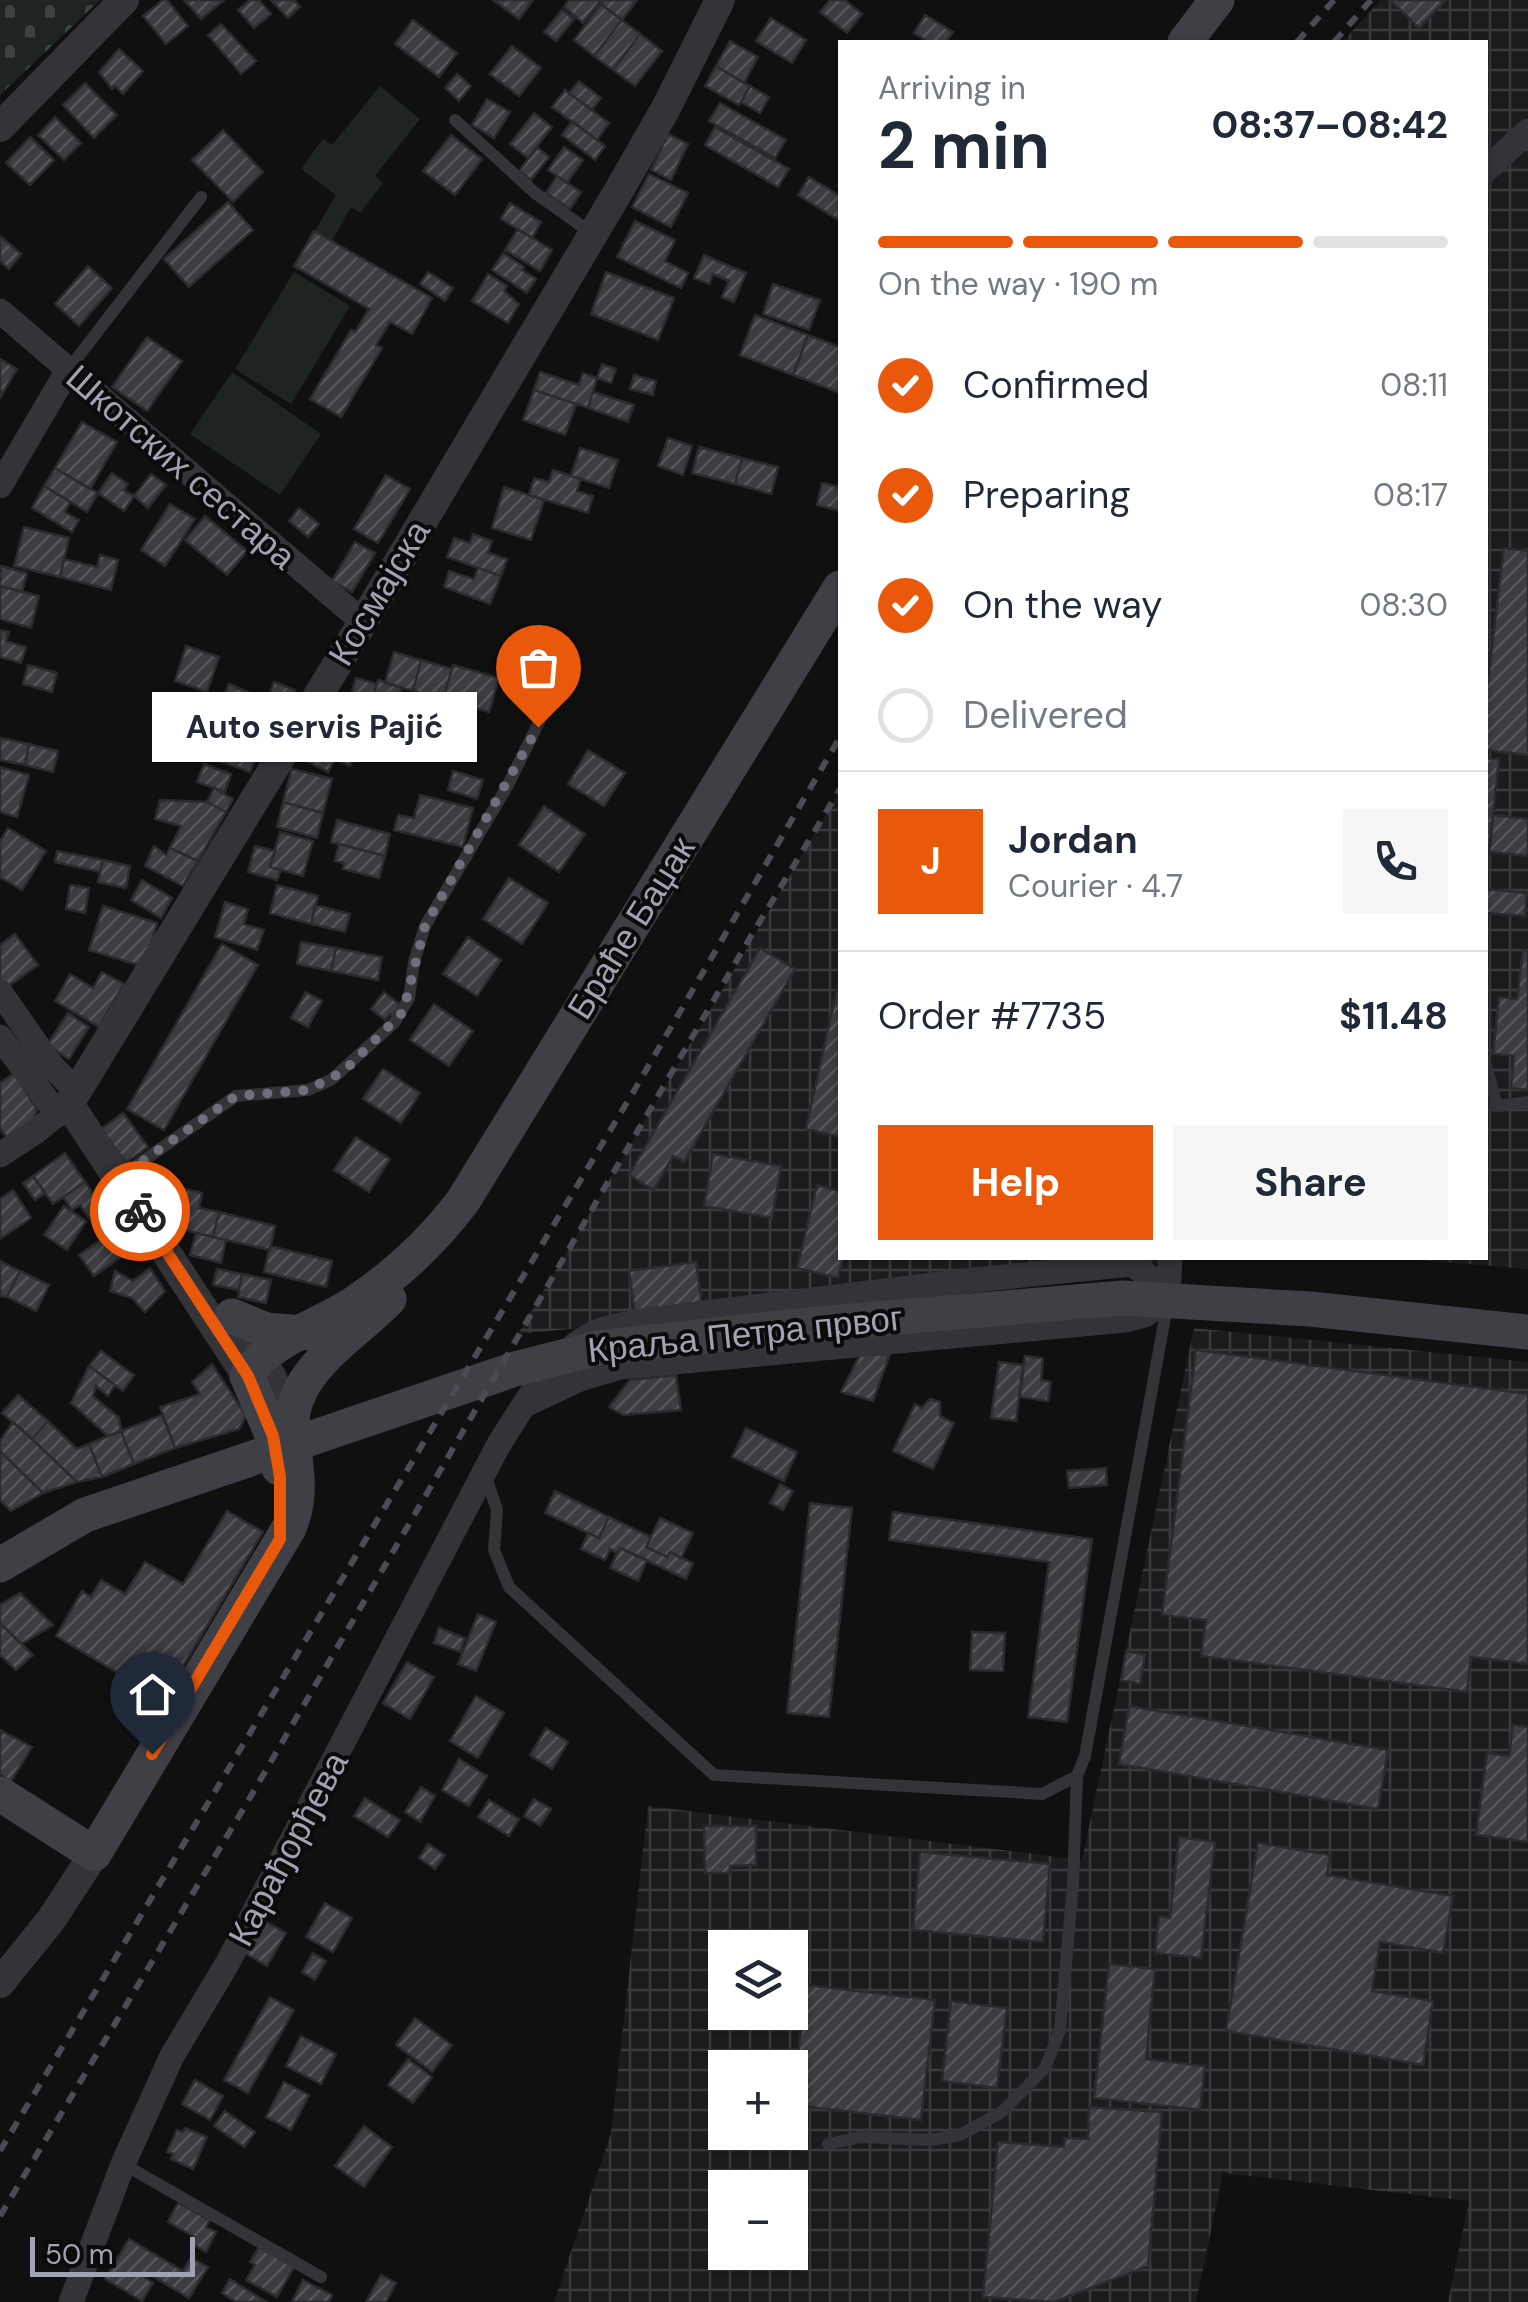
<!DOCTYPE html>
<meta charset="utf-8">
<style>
:root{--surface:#fff;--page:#f6f6f7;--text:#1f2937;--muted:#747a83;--line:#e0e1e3;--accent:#ea580c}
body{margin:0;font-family:"DM Sans",sans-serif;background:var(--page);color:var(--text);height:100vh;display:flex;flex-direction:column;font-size:38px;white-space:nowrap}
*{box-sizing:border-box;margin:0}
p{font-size:32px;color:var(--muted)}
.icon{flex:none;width:55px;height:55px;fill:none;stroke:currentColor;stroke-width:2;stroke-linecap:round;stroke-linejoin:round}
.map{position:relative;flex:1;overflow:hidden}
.drawer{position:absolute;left:838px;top:40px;width:650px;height:1220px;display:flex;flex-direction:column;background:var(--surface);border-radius:0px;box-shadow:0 2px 8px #0004}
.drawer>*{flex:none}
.tools{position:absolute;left:708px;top:1930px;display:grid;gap:20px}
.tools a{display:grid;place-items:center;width:100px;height:100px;border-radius:0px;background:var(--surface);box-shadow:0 2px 8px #0004;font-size:50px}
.scale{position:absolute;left:30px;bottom:25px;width:165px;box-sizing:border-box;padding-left:10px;border:5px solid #a1a2b2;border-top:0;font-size:28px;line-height:35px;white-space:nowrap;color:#a1a2b2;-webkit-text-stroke:8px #0b0b0c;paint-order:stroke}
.pin{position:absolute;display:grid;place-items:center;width:85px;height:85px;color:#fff;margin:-102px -42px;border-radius:50% 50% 50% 0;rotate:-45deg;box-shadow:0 0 10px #0007}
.pin .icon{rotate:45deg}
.courier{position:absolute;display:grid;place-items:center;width:100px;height:100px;margin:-50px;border:8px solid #ea580c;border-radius:50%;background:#fff;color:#222;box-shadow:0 2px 12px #0007}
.bubble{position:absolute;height:70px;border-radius:0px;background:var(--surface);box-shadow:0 2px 8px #0004;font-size:32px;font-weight:700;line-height:70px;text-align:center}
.headline em{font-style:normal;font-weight:700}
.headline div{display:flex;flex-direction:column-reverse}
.headline{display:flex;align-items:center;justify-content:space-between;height:170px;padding:0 40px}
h1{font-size:65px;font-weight:700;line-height:75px}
.bar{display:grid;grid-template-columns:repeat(4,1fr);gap:15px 10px;align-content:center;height:120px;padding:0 40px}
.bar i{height:12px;border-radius:8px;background:var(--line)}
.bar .selected{background:var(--accent)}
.bar p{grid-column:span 4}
.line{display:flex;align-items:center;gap:25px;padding:0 40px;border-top:2px solid var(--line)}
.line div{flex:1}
.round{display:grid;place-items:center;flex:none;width:105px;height:105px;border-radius:0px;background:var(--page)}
ol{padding:0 40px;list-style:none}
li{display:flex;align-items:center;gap:30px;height:110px}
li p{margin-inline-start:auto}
li .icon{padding:10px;border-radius:50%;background:var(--accent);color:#fff;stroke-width:4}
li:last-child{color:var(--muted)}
li i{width:55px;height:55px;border:5px solid var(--line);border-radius:50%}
.cta{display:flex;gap:20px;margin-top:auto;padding:20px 40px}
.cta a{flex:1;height:115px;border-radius:0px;background:var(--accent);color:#fff;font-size:40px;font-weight:700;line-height:115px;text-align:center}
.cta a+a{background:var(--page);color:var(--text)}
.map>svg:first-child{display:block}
.industrial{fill:url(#industrial-grid);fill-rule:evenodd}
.grass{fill:#1e2521}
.cemetery{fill:url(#cemetery-stones)}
.building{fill:url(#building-hatch);stroke:#2b2a2d;stroke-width:2.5}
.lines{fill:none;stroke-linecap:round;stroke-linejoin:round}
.service{stroke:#333338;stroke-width:12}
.minor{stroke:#333338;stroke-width:25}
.tertiary{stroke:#333338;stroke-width:30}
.secondary{stroke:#3f3f46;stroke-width:35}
.rail{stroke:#4b4c53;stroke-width:6;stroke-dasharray:12 10;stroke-linecap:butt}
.done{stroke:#6e6f7a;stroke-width:10;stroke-dasharray:0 18}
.route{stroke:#ea580c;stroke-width:12}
.labels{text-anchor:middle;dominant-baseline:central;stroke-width:8;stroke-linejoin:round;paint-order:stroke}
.street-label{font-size:35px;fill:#a1a2b2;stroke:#0b0b0c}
</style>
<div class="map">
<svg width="1528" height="2302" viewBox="0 0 1528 2302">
<defs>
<pattern id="industrial-grid" width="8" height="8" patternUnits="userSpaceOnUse" patternTransform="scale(2.5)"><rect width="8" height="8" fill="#1c1c1e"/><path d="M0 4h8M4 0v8" fill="none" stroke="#3a3a3c"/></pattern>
<pattern id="cemetery-stones" width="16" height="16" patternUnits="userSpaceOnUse" patternTransform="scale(2.5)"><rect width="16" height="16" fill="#1e2521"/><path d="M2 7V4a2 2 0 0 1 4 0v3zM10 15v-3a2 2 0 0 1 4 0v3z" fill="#3c423f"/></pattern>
<pattern id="building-hatch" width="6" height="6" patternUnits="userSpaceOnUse" patternTransform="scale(2.5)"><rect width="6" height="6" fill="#3c3c41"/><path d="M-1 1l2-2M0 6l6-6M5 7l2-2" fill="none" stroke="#55555a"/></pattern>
</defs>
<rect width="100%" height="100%" fill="#101011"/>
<!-- industrial -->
<path class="industrial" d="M1381 0H1528V1269L1393 1258H1485V42H1342Z
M840 791V1258H1198L868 1300 518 1334Z
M1194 1328 1528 1362V2302H1448L1469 2201 1223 2173 1196 2302H554L611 2133 648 1806 1082 1860ZM725 1948H790V2012H725ZM725 2068H790V2132H725ZM725 2188H790V2252H725Z"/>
<!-- grass -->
<path class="grass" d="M380 86 420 119 375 176 383 183 360 213 351 207 332 241 315 231 336 195 301 169 323 139 332 145Z
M294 272 350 306 291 404 235 369Z
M232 372 321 434 280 495 190 434Z"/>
<!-- cemetery -->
<path class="cemetery" d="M0 0H100L0 95Z"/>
<!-- building -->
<path class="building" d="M163 0H167L188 26 166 44 143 16Z
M184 0H224L201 19Z
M250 0H259L271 14 254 28 238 10Z
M271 0H294L300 7 288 18Z
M493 0H533L519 19Z
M569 0H601L583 23 564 7Z
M604 0H637L622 20 601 4Z
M830 0H845L862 14 847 33 820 12Z
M1390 0H1446L1419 28Z
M601 4 622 20 594 56 574 40Z
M562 10 574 19 556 41 544 32Z
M925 15 953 32 946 42H928L914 33Z
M771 18 806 40 792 63 756 41Z
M413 20 457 53 439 77 395 44Z
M622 20 640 34 613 70 594 56Z
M221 24 256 61 241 74 208 35Z
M640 34 662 51 635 86 613 70Z
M730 41 758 57 744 83 716 66Z
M512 46 541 68 519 96 490 74Z
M119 49 143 71 123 94 115 86 112 89 99 72Z
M716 66 750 86 739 105 705 86Z
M457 74 471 86 459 101 445 88Z
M579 81 601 98 592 110 569 93Z
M85 83 117 115 94 138 63 105Z
M750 86 769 97 760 113 741 102Z
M565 90 609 123 597 140 552 107Z
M487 99 510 112 494 138 472 125Z
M720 103 786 140 775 158 709 121Z
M534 113 552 127 528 158 510 144Z
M55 117 81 143 64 160 38 135Z
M572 121 605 146 595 160 562 135Z
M715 127 789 169 778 187 705 145Z
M223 130 263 172 233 202 192 160Z
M668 134 688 144 671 180 651 170Z
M451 135 482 159 455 195 423 171Z
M30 137 54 160 30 185 6 163Z
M537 147 549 157 531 180 519 171Z
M564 147 583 160 567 183 548 170Z
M649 174 688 193 671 227 632 207Z
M557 176 581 192 570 209 546 193Z
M809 177 840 196V221L798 195Z
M228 202 253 230 189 287 164 259Z
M510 203 541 222 532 238 501 219Z
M635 221 675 240 665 261 688 273 681 288 617 257Z
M518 229 552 250 540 271 505 250Z
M314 231 432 298 412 334 390 322 376 345 382 348 341 417 310 399 351 330 355 332 369 309 294 266Z
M0 236 21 254 9 269 0 261Z
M503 253 524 267 522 270 536 279 527 293 492 270Z
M704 255 746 273 734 302 722 297 729 281 713 274 709 284 694 278Z
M88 266 112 288 79 326 55 304Z
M428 272 453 288 445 301 420 284Z
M606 272 674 298 658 340 591 314Z
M488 274 507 286 504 291 519 304 508 323 472 301Z
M773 284 820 300 809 330 763 314Z
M755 315 808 335 793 375 740 355Z
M808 335 840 347V393L793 375Z
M147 337 182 361 147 411 112 387Z
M0 359 17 369 0 398Z
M602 364 616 369 611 383 597 378Z
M540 372 579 385 583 373 597 378 588 408 534 390Z
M634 375 656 381 653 395 630 389Z
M534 390 576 404 565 435 523 420Z
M593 392 634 405 628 422 588 408Z
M82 422 117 442 90 489 55 468Z
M668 438 692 446 683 475 658 466Z
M699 447 742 458 735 484 692 473Z
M580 448 618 460 609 488 571 476Z
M742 458 778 467 771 494 735 484Z
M55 468 98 493 87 512 44 486Z
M553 470 581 479 577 491 593 496 588 513 529 495 534 478 549 482Z
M112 473 128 484 124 490 134 496 124 511 98 493Z
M151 474 166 485 148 508 134 496Z
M386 475 410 489 378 543 354 529Z
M822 483 840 487V511L817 505Z
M44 486 70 502 65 512 79 520 72 532 32 508Z
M504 487 544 500 531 540 492 528Z
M170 504 195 519 165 566 141 550Z
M299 508 319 524 308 537 289 521Z
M205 516 247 551 227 575 185 540Z
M24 527 69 538 60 577 14 566Z
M473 534 492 541 488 553 507 559 501 576 447 557 454 538 470 543Z
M355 542 375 553 352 592 332 581Z
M1504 548 1528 551V755L1485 750V703Z
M100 555 118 560 111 590 60 577 64 559 97 567Z
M1 566 27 573 22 592 0 586Z
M478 568 501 576 490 604 444 587 449 571 474 579Z
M0 586 39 596 31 628 0 619Z
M0 630 9 632 6 641 26 647 21 663 0 657Z
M186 646 219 657 207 692 175 681Z
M394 652 421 660 413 691 385 683Z
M421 660 452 669 443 699 413 691Z
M28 665 57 673 52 692 23 684Z
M453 665 499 678 489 712 443 699Z
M356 678 377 684 370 705 350 699Z
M378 680 402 687 395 712 370 705Z
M274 682 295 690 286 714 265 707Z
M229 684 252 694 244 715 220 705Z
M345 699 364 709 360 717 367 720 358 737 333 724Z
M211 715 235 723 229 739 205 731Z
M244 720 266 728 261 742 239 734Z
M328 722 363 739 350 766 335 759 328 772 309 762Z
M176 726 195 731 189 751 170 746Z
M0 738 29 744 25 765 0 760Z
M221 741 257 753 250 772 214 759Z
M29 744 58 751 53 772 25 765Z
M588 750 625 773 604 806 568 784Z
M1485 758 1499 759 1488 864H1485Z
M204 764 231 774 225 792 197 782Z
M0 767 29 775 17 817 0 812Z
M292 769 332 779 323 813 283 802Z
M453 771 483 780 477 799 448 790Z
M214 788 233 799 226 812 207 802Z
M420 795 473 808 463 847 394 830 398 815 414 818Z
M160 800 207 802 226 812 198 861 170 848 181 826 155 819Z
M283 802 323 813 317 838 277 827Z
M544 806 585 834 559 872 519 845Z
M1493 815 1528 819V856L1489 852Z
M337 820 390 834 385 856 331 842Z
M8 828 46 851 22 890 0 877V841Z
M280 832 313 841 303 876 270 867Z
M339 844 385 856 379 878 343 869 344 863 335 861Z
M154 846 166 855 170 848 198 861 183 886 145 866Z
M255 846 275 851 270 867 281 870 277 880 248 872Z
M57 851 103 860 100 872 55 862Z
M103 860 130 866 126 888 98 882Z
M509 878 548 903 522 944 483 919Z
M142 880 172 898 161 918 131 900Z
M70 885 89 888 85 913 66 909Z
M277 885 318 896 311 924 270 913Z
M1485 889 1527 893 1525 916 1485 913Z
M225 902 248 909 244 924 264 930 257 950 215 937Z
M315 905 350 914 345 932 311 924Z
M103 906 157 923 144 967 89 950Z
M15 934 38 965 6 988 0 980V945Z
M468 937 501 960 477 996 443 974Z
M301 942 336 948 331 971 297 964Z
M222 944 258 965 164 1130 127 1109Z
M336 948 382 957 378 980 331 971Z
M760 948 795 969 684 1162 673 1156 654 1190 629 1175Z
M1523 950 1528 951V1090L1511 1088 1514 1056 1493 1054 1499 997 1517 999Z
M102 972 124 984 99 1027 55 1001 70 974 93 988Z
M840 975V1137L806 1129Z
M306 992 322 1001 308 1027 291 1018Z
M384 992 402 1006 394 1017 390 1014 385 1020 371 1009Z
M434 1004 473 1031 449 1066 410 1040Z
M68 1013 89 1027 69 1059 47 1045Z
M383 1069 420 1093 401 1123 363 1099Z
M14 1073 37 1109 33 1122 7 1138 0 1128V1083Z
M123 1113 148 1147 126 1163 101 1129Z
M356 1137 390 1159 369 1192 334 1170Z
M65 1153 85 1182 53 1204 33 1176Z
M713 1154 781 1166 772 1218 704 1206Z
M33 1176 45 1193 35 1200 23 1183Z
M85 1182 118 1228 103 1238 80 1205 72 1210 63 1197Z
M817 1185 840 1191V1258H843L838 1278 797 1268Z
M172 1186 202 1193 199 1208 219 1212 213 1237 163 1225Z
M13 1190 31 1218 0 1239V1199Z
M64 1206 86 1221 67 1250 44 1235Z
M219 1212 275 1226 270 1250 213 1237Z
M118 1228 132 1249 94 1276 79 1255Z
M196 1233 226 1240 221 1263 190 1255Z
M270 1246 332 1261 326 1287 264 1272Z
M0 1261 20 1271 7 1297 0 1296Z
M696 1262 702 1305 635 1314 629 1271Z
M150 1268 165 1291 145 1312 132 1298 110 1291 115 1271 133 1281Z
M217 1269 242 1274 239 1290 213 1285Z
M20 1271 49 1285 36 1311 7 1297Z
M242 1274 271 1280 266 1303 238 1297Z
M1196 1350 1528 1394V1664L1471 1657 1467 1692 1201 1656 1206 1620 1162 1615Z
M101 1351 134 1375 123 1391 89 1366Z
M890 1354 873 1401 841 1392 860 1355Z
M1025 1356 1043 1358 1041 1380 1051 1382 1048 1401 1020 1397Z
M999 1362 1023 1365 1016 1421 991 1418Z
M212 1364 246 1416 239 1429 175 1448 160 1407 200 1394 192 1382Z
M89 1366 115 1385 108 1396 96 1386 93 1396 119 1418 121 1431 108 1436 71 1403Z
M676 1375 681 1410 623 1415 609 1407 630 1380Z
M18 1395 48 1421 32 1439 2 1413Z
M930 1399 940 1402V1416L954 1423 933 1469 893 1451 915 1404 922 1408Z
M162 1415 175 1448 134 1464 121 1431Z
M48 1421 77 1449 89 1444 102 1477 77 1482 32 1439Z
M13 1422 32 1439 77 1482 43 1493 35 1485 0 1451V1441Z
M746 1428 797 1452 784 1481 732 1457Z
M121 1431 134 1464 102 1477 89 1444Z
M0 1451 43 1493 11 1511 0 1500Z
M1106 1468 1107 1485 1069 1488 1067 1471Z
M780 1484 793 1491 783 1510 770 1503Z
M555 1491 609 1517 599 1538 545 1513Z
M810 1503 852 1508 829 1717 787 1713Z
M227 1511 263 1532 163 1700 56 1636 82 1591 91 1597 101 1580 125 1594 145 1562 183 1584Z
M893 1512 1092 1539 1067 1722 1028 1717 1049 1562 889 1540Z
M609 1517 651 1537 646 1547 667 1557 670 1552 693 1563 686 1579 620 1548 617 1553 610 1549 605 1560 581 1549 588 1533 599 1538Z
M660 1518 693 1533 681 1558 670 1552 667 1557 646 1547Z
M620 1548 647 1560 638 1581 610 1568Z
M20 1593 53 1625 21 1644 0 1623V1605Z
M478 1614 496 1622 476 1671 458 1664Z
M0 1623 33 1655 16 1670 0 1655Z
M439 1628 465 1638 460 1652 434 1643Z
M972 1632 1005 1633 1003 1671 970 1670Z
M1126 1651 1145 1655 1140 1684 1121 1680Z
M407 1662 434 1677 410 1719 383 1703Z
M476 1696 504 1713 478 1758 450 1741Z
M1129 1706 1388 1750 1378 1809 1119 1764Z
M1513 1725 1528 1727V1842L1476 1835 1487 1753 1509 1756Z
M546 1728 568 1742 552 1769 530 1755Z
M0 1730 32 1747 11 1781 0 1775Z
M459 1759 487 1776 469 1806 442 1790Z
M421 1787 435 1796 420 1822 405 1812Z
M365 1798 400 1820 388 1837 354 1816Z
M534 1799 551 1809 540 1826 524 1816Z
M489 1800 519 1819 509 1836 478 1817Z
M704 1826H756V1865L730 1866V1873H705Z
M1179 1837 1215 1842 1201 1958 1155 1953 1159 1916 1170 1918Z
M1258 1843 1330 1855 1327 1875 1453 1896 1443 1953 1380 1942 1372 1991 1433 2001 1423 2065 1226 2031Z
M428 1844 445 1855 435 1869 419 1858Z
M920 1852 1050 1864 1043 1942 913 1930Z
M325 1903 352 1918 333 1952 306 1937Z
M259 1918 286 1933 267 1966 241 1951Z
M313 1953 326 1961 315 1980 302 1972Z
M1109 1964 1155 1969 1146 2059 1205 2066 1200 2110 1094 2098Z
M806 1985 935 2000 921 2120 792 2105Z
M270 1997 294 2010 248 2093 224 2080Z
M951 2001 1007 2008 997 2088 942 2081Z
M415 2018 452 2045 432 2072 396 2045Z
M301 2036 336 2054 321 2084 286 2066Z
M408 2059 432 2077 413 2103 388 2085Z
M195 2080 223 2096 210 2120 182 2104Z
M284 2082 309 2095 291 2130 266 2117Z
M1089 2107 1162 2112 1148 2266 1054 2302 983 2297 998 2142 1064 2147 1065 2138 1088 2139Z
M225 2111 255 2132 244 2147 214 2126Z
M364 2126 392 2147 364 2187 335 2166Z
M185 2128 207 2137 193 2169 171 2159 174 2154 167 2152 177 2130 183 2132Z
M178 2203 210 2220 206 2227 216 2232 206 2252 192 2244 195 2237 168 2222Z
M129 2239 183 2271 191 2258 208 2267 189 2298 147 2273 144 2277 153 2283 142 2301 105 2279Z
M259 2247 294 2267 277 2297 246 2280 255 2265 250 2262Z
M381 2275 396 2283 386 2302H366Z
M230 2279 266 2302H236L222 2293Z
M303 2280 332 2295 329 2302H292Z"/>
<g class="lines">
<!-- service -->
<path class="service" d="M455 120 535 193 593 234
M68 370 201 197
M1485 1062 1497 1106 1528 1102
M117 1179 236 1096 308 1090 331 1080 394 1023 409 998 414 962 425 926 508 785 564 671
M485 1474 497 1510 494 1550 509 1587 714 1775 1042 1794 1077 1776 1085 1756 1168 1301
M828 2144 860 2137 930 2140 960 2135 1002 2112 1045 2068 1060 2030 1073 1884 1077 1776
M123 2164 321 2277"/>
<!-- minor -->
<path class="minor" d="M1485 171 1528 131
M0 311 363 622
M0 486 68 370
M0 992 51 1065 77 1092
M0 1037 58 1115
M0 1155 38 1130 68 1105
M1168 1299 1170 1258
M529 1403 580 1379 620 1367 1126 1320 1145 1315 1168 1299
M71 2302 123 2164 172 2056 227 1964 498 1446C522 1408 552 1353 594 1333 611 1325 630 1324 648 1320L965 1281 1132 1264 1155 1281 1168 1299"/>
<!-- tertiary -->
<path class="tertiary" d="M0 127 124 0
M248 1340 272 1378 291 1432
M247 1376 69 1104 363 622 618 192 666 108 720 0
M0 1983 51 1920 94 1854"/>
<!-- secondary -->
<path class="secondary" d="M1185 42 1217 0
M232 1316 266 1330 302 1333
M247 1376C269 1338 322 1326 356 1302 399 1273 432 1242 463 1201L840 588
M247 1376 273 1437 279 1468
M0 1565 85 1515 515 1369 598 1348 806 1325 1122 1298 1310 1309 1528 1332
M0 1794 94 1854 289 1528C303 1494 296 1469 292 1435 285 1373 353 1337 389 1299"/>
<!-- rail -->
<path class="rail" d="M1297 42 1334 0
M1334 42 1371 0
M0 2151 635 1089 840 737
M0 2216 248 1801 751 936 840 789"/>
</g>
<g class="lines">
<!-- done -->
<path class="done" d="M140 1211 117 1179 236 1096 308 1090 344 1071 403 1012 425 926 538 727"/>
<!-- route -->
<path class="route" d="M140 1211 248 1376 273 1436 280 1477V1539L152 1754"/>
</g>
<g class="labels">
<!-- street labels -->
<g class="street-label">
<text transform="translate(181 467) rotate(41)">Шкотских сестара</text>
<text transform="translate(379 593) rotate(-59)">Космајска</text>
<text transform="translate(631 928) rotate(-58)">Браће Баџак</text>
<text transform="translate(745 1334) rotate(-6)">Краља Петра првог</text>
<text transform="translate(288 1849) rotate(-62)">Карађорђева</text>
</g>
</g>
</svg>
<div class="tools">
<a><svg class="icon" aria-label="layers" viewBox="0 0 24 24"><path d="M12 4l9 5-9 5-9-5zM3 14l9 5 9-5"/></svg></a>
<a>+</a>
<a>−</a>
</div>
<div class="scale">50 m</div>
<div class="pin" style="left:538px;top:727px;background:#ea580c"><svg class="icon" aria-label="bag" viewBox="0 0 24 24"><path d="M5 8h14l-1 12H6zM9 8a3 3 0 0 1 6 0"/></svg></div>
<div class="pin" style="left:152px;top:1754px;background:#1f2937"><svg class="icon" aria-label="home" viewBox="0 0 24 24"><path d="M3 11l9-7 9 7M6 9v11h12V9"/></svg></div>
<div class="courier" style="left:140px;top:1211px"><svg class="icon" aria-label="bike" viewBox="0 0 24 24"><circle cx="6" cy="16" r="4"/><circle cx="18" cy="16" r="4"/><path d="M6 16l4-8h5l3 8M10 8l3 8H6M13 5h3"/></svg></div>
<div class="bubble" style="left:152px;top:692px;width:325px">Auto servis Pajić</div>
<section class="drawer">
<div class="headline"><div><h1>2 min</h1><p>Arriving in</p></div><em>08:37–08:42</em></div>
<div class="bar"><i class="selected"></i><i class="selected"></i><i class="selected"></i><i></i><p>On the way · 190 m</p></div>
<ol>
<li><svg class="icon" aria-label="check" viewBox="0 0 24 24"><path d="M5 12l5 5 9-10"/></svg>Confirmed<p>08:11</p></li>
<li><svg class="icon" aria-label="check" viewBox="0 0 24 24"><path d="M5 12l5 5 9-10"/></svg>Preparing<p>08:17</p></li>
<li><svg class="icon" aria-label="check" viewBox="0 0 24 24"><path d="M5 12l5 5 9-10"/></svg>On the way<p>08:30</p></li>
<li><i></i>Delivered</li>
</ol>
<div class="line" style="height:180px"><b class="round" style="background:var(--accent);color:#fff">J</b><div><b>Jordan</b><p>Courier · 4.7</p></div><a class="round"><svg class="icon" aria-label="phone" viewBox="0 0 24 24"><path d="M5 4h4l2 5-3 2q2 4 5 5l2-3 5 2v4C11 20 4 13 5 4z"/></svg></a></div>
<div class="line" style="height:130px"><div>Order #7735</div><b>$11.48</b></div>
<div class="cta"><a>Help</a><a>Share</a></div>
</section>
</div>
